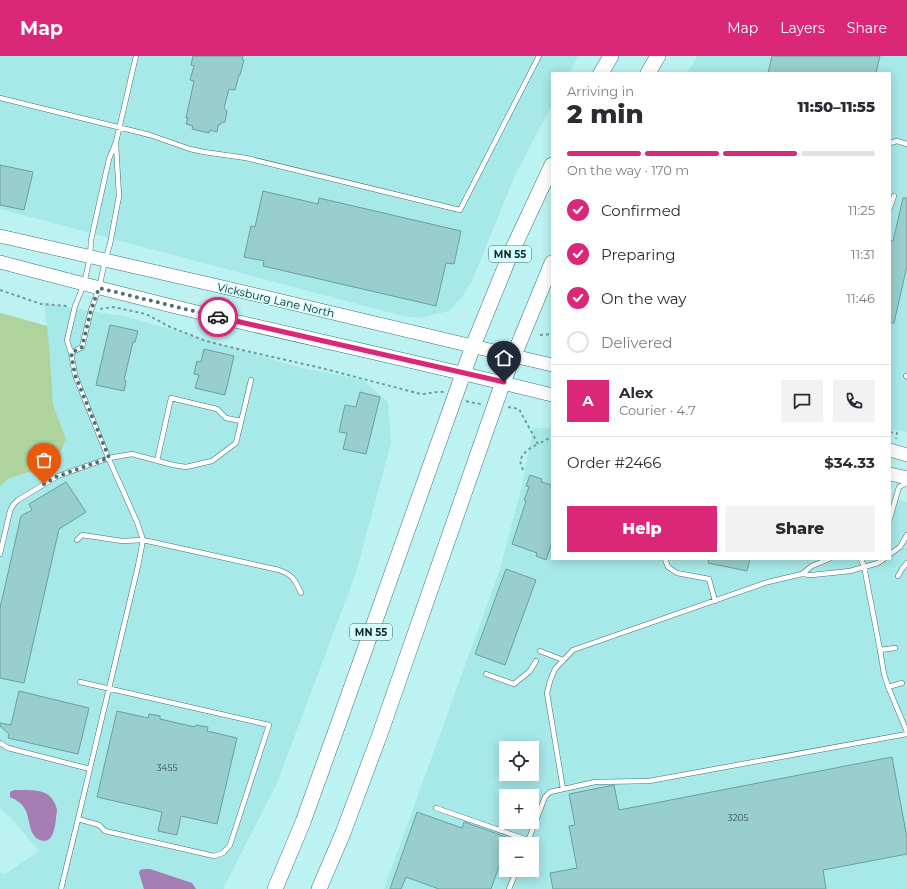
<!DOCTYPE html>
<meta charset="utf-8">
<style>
:root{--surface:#fff;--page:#f2f2f3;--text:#2b2b33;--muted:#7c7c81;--line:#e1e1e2;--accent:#db2777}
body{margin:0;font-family:Montserrat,sans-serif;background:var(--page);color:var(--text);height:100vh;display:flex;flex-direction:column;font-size:15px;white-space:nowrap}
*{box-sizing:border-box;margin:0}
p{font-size:13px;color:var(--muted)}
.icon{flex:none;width:22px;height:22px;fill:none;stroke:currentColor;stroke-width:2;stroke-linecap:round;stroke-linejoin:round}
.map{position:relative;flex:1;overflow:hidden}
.panel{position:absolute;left:551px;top:16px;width:340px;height:488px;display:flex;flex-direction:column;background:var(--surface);border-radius:0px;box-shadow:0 2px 10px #0003}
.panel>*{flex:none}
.buttons{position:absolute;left:499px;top:685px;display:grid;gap:8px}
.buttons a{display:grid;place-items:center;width:40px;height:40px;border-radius:0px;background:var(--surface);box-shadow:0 2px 10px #0003;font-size:20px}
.pin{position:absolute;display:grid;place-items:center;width:34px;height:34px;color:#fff;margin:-41px -17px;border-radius:50% 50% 50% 0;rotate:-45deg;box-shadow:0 0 4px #0007}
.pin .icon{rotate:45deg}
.courier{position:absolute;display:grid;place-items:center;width:40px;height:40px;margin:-20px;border:3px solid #db2777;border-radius:50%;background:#fff;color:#222;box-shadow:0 1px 5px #0007}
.head em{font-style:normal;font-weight:800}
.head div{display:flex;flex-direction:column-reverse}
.head{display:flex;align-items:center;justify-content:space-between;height:68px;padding:0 16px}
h1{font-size:26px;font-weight:800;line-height:30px}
.bar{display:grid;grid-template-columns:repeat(4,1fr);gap:6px 4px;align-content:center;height:48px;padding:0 16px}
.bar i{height:5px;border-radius:3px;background:var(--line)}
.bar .selected{background:var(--accent)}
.bar p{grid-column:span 4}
.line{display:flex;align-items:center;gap:10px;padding:0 16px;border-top:1px solid var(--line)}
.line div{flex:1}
.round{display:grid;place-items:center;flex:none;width:42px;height:42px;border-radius:0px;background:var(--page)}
ol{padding:0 16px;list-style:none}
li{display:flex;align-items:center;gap:12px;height:44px}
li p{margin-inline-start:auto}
li .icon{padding:4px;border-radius:50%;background:var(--accent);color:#fff;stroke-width:4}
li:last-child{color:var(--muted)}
li i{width:22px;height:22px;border:2px solid var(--line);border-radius:50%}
.action{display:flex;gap:8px;margin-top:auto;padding:8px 16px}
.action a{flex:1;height:46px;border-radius:0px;background:var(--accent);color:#fff;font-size:16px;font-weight:800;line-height:46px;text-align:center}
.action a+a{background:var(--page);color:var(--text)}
header{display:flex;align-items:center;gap:24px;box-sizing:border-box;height:56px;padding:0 20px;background:var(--accent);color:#fff}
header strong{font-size:19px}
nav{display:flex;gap:22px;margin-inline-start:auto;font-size:14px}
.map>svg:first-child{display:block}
.built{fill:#a7e8e8;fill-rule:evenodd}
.green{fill:#aed39c}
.water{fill:#a47db3}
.building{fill:#98cece;stroke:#6b9f9f}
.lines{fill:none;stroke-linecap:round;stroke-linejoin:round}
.service-casing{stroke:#407374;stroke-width:5.5}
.secondary-casing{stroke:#407374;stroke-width:14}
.primary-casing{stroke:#407374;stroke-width:16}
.path{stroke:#739c9b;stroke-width:2;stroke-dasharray:3 3;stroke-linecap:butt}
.service{stroke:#fff;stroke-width:4.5}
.secondary{stroke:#fff;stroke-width:13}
.primary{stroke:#fff;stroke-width:15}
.done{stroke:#4f7070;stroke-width:4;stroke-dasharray:0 7.2}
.route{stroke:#db2777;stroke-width:5}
.labels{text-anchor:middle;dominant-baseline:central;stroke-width:3;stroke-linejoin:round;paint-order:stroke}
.number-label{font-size:9px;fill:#355353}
.shield{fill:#d2fefd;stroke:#4d6a69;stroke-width:1}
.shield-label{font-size:10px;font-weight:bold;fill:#142a2a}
.street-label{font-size:11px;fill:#142a2a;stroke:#d2fefd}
</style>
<header>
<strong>Map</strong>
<nav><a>Map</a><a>Layers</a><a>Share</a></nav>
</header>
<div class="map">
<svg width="907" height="833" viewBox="0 0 907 833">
<rect width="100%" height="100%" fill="#bcf3f2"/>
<!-- built -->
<path class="built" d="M0 0H578L569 17H552V49L516 117 472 225 463 240 449 255 419 262 399 259 0 153Z
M697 0H907V376L890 373V17H687Z
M44 247 128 261 302 312 363 324 388 346 391 387 356 517 277 727 223 833H0V816L5 818 39 795 11 762 0 752V430L8 423 56 407 66 383 53 349 50 301Z
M533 372H552V503H890V442L907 446V833H384L500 513 522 430ZM506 692H532V718H506ZM506 740H532V766H506ZM506 788H532V814H506Z"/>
<!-- green -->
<path class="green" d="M0 257 5 258 47 270 50 301 53 349 66 383 56 407 8 423 0 430Z"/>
<!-- water -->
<path class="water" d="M14 734C23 734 40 733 47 738 52 741 56 748 57 754 57 756 56 760 56 763 55 771 53 789 40 784 29 780 30 764 26 755 22 747 17 744 10 741V736Z
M145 813H150L192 827 196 833H144L139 817 140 814Z"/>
<!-- building -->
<path class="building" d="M193 0H243L242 3 244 4 240 19H239L235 34 229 33 224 52 227 55 225 66 221 67 220 69H218L217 76 210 74 209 77 192 73 193 70 186 68 188 62H186L194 25 190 24 194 10 191 9Z
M772 0H880L876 17H768Z
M0 109 33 116 24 154 0 149Z
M263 135 318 148 319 142 461 175 454 208 446 207 436 250 263 210 264 205 244 201 251 170 255 171Z
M903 142H907V210L894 267H890V184L893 185Z
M110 269 138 275 135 286H133L124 324 126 325 124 335 96 329Z
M204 293 234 300 225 339 195 332 199 319 194 318 197 305 201 306Z
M360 336 380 341 366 398 343 393 347 377 339 376 345 349 356 351Z
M530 419 542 423 541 426 552 429V487L546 504 536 500 537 497 512 488 526 445 524 444 529 431 526 430Z
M66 426 86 456 59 473 24 627 0 622V552L21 460 32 454 29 448Z
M709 503H750L747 515 708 507Z
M506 513 536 524 505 609 475 598Z
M19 635 89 652 78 698 8 682 9 678 0 670V667L11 669Z
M117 655 148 662 149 658 160 660V663L195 671 196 669 208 671 207 675 237 682 217 768 181 760 177 779 158 775 162 756 97 741Z
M892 701 907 782V798L823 814 826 833H553L550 817 577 812 569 770 575 769 569 738 614 729 619 754Z
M417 756 462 772 464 766 509 782 491 833H439L406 821 401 833H390Z"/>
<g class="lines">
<!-- service casing -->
<g class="service-casing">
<path id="service" d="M0 42 150 79 190 93 204 96 246 102 460 154 539 0
M890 87 897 85 907 88
M890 152 894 140
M71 297 82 291 91 254 99 232 105 205 110 188 119 140 116 88
M906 320 907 321
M157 405 171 342 217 353 226 362 241 365
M890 462 899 431 907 427
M77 484 82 479 122 485 143 484 279 514C293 519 295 524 301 537
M0 498 10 455 13 449 18 444 58 420 109 402 132 398 173 409 186 411 212 405 236 387 251 324
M890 498 900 491 907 479
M665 503 668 511 677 517 709 523 715 545
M861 503 864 510 880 594 884 618 889 633 907 676
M802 518 812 519 850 515 878 507 884 503
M898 520 902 513 907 507
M880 594 895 592
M540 595 563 604
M486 618 514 628 530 615 536 605
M888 631 902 627
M0 687 8 692 90 713
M563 733 547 637 550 625 555 613 573 594 768 526 802 518 812 510 829 503
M436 752 528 784
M78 763 99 769 105 775 214 800 223 797 230 789 269 669 80 626
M527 788 545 741 550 736 595 726 649 725 907 678
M61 833 78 763 138 510 143 484 137 466 107 399 75 319 71 297 67 284 75 250 84 228 90 201 91 184 109 103 116 86 136 0
M509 833 517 814"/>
</g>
<!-- secondary casing -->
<g class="secondary-casing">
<path id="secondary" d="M0 180 227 232 552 309
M0 206C75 226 150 245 226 263 334 288 444 312 552 339
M890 394 907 399
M890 418 907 422"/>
</g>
<!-- primary casing -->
<g class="primary-casing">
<path id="primary" d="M601 17 611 0
M648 17 658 0
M275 833 303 766 339 666 473 290 510 199 552 109
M319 833 343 777 380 678 503 326 552 207"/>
</g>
<!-- path -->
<path class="path" d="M0 234 41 248 68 250
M100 253 113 251 146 258 170 271 206 285 246 295 317 311 421 338C429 338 436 335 444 336
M540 279 552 278
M466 345 469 346 481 348
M508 351 519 353 538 388 552 381
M890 376 897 377 896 383
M523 414 520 405C523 396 530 392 538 388"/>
<!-- service -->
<use href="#service" class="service"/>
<!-- secondary -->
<use href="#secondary" class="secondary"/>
<!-- primary -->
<use href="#primary" class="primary"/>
</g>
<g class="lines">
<!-- done -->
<path class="done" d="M44 428 58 420 109 402 75 319 71 297 82 291 91 254 99 232 218 261"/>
<!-- route -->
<path class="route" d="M218 261 504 326"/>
</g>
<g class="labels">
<!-- number labels -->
<g class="number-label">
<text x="167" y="711">3455</text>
<text x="738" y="761">3205</text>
</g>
<!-- shield labels -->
<g class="shield">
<rect x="489" y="190" width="42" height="16" rx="3"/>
<rect x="350" y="568" width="42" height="16" rx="3"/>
</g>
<g class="shield-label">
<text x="510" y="198">MN 55</text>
<text x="371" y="576">MN 55</text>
</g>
<!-- street labels -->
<g class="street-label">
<text transform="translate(276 244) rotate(13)">Vicksburg Lane North</text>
</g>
</g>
</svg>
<div class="buttons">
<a><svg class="icon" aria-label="locate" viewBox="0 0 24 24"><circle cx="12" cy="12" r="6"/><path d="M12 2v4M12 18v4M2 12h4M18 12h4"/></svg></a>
<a>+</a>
<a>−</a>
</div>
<div class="pin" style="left:44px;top:428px;background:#ea580c"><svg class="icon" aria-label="bag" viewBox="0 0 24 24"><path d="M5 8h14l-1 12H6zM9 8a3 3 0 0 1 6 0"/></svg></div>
<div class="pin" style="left:504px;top:326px;background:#1f2937"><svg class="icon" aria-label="home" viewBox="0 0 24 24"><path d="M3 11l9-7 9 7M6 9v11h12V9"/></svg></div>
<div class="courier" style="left:218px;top:261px"><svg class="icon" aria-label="car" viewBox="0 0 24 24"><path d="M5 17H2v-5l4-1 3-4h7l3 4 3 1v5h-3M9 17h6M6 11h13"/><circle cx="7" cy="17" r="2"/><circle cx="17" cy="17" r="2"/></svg></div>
<section class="panel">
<div class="head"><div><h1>2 min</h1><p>Arriving in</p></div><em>11:50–11:55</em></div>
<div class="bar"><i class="selected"></i><i class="selected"></i><i class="selected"></i><i></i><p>On the way · 170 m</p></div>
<ol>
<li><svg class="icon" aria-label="check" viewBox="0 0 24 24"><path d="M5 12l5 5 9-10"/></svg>Confirmed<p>11:25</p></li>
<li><svg class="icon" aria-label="check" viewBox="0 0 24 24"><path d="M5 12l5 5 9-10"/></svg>Preparing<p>11:31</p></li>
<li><svg class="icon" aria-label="check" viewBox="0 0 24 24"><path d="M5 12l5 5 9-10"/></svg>On the way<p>11:46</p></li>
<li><i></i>Delivered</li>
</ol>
<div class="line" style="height:72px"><b class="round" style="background:var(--accent);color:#fff">A</b><div><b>Alex</b><p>Courier · 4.7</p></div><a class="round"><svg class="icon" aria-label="chat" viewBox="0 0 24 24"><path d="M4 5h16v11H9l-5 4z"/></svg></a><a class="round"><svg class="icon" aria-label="phone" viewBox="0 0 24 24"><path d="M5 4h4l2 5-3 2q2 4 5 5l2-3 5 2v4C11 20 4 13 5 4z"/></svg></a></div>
<div class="line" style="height:52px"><div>Order #2466</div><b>$34.33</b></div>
<div class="action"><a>Help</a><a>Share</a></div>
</section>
</div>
